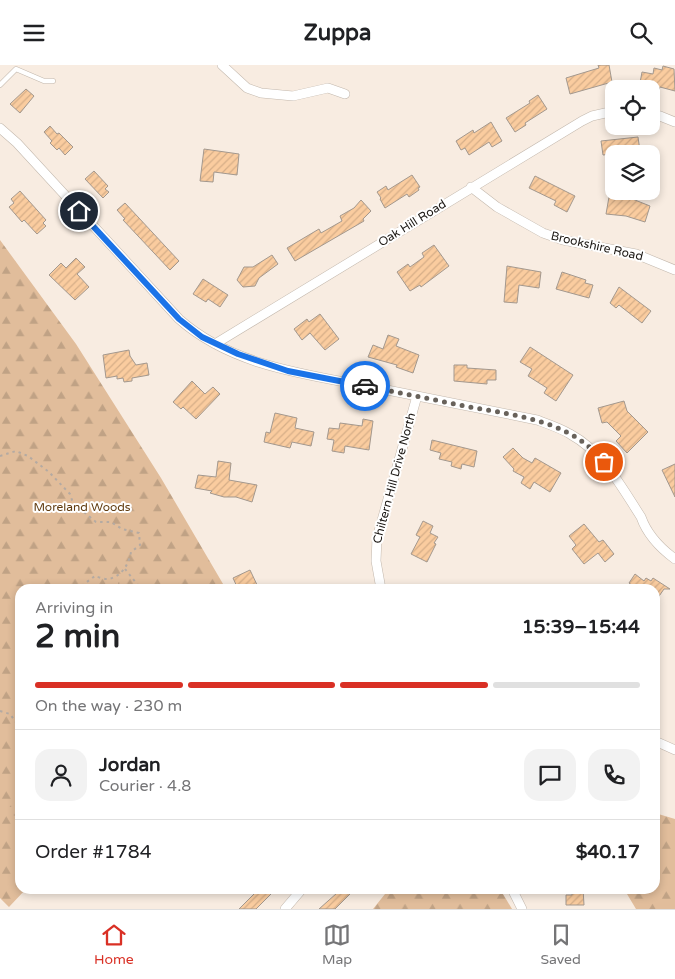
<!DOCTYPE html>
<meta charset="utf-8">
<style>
:root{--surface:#fff;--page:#f2f2f2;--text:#202124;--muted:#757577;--line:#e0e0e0;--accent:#d93025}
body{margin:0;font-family:"Varela Round",sans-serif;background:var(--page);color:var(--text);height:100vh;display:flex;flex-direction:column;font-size:19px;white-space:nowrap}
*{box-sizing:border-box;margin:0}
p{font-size:16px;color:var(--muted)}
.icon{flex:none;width:28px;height:28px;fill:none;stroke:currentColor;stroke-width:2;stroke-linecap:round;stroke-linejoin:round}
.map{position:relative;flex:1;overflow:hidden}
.sheet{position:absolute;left:15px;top:519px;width:645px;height:310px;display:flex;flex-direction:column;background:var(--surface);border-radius:15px;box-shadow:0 2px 8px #0003}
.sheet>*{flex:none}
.fabs{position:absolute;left:605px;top:15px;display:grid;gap:10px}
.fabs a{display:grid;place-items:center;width:55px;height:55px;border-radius:10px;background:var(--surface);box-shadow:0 2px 8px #0003;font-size:25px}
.pin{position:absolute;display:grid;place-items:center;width:42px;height:42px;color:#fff;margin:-21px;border:2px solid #fff;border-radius:50%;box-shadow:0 1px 5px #0007}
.courier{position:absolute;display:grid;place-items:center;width:50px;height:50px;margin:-25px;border:4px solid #1a73e8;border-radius:50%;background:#fff;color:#222;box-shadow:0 1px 6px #0007}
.headline em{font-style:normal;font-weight:800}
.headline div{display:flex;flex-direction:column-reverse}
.headline{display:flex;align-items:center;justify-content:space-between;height:85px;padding:0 20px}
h1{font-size:32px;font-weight:800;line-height:38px}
.bar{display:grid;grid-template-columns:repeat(4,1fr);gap:8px 5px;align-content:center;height:60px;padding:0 20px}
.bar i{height:6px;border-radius:4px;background:var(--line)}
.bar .current{background:var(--accent)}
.bar p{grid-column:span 4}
.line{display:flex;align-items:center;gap:12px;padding:0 20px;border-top:1px solid var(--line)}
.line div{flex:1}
.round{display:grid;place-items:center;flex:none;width:52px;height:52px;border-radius:15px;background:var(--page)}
header{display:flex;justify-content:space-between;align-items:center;height:65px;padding:0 20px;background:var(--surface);font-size:22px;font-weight:800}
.tabs{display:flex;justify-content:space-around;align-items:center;height:70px;border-top:1px solid var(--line);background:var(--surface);font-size:14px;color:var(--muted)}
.tabs a{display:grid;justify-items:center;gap:2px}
.tabs .current{color:var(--accent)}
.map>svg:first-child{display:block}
.forest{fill:url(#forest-firs)}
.wetland{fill:url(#wetland-marsh)}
.building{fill:url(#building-hatch);stroke:#a3988e}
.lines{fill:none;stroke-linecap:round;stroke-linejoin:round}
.lane-casing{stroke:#c3b8ad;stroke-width:5.5}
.street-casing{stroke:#c3b8ad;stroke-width:10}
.path{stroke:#b4aaa2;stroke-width:2;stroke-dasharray:2.5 4;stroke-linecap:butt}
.lane{stroke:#fff;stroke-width:4.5}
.street{stroke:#fff;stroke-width:9}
.done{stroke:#68625b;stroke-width:5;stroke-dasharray:0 9}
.route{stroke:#1a73e8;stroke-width:6}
.labels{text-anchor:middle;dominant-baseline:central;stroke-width:4;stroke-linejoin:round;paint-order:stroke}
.street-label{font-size:12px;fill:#1b1713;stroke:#fff}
.park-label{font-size:12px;fill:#603b0f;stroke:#fff}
</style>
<header><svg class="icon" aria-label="menu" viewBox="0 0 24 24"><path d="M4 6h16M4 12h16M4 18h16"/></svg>Zuppa<svg class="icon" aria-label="search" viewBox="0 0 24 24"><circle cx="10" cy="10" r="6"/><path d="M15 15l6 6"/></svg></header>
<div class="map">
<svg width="675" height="844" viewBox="0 0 675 844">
<defs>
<pattern id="forest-firs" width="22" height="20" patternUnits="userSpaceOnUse" patternTransform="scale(1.25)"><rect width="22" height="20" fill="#e1bd9b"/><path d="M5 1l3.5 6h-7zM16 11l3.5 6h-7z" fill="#c0a285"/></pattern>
<pattern id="wetland-marsh" width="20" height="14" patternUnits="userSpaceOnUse" patternTransform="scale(1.25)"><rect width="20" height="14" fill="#e1bd9b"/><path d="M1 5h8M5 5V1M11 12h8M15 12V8" fill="none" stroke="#c0a285"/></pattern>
<pattern id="building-hatch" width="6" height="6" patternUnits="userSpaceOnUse" patternTransform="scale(1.25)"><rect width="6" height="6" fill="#facc9f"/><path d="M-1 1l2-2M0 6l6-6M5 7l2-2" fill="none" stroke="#d6ae88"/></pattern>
</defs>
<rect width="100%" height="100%" fill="#f8ece1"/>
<!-- forest -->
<path class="forest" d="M0 175 76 279 161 413 226 524H20V824H26L9 842 0 833Z
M655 748 675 754V844H636L624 824H655Z
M389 824H500L512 844H373Z"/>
<!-- wetland -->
<path class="wetland" d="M123 512 125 516 123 524H99L108 517Z
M20 725V757L9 755 7 746Z"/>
<!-- building -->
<path class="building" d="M598 0H609L612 17 570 29 566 13 599 3Z
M663 1 674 4 675 26 660 22 659 25 649 23 650 20 640 18 642 7 653 9 654 3 662 5Z
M26 24 34 31 20 48 10 39Z
M538 30 547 44 525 58 526 60 515 67 506 53 530 38 529 36Z
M491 57 502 76 492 82 489 77 469 90 465 83 461 85 456 76 473 65 474 68Z
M50 61 57 69 59 68 73 82 65 90 59 83 57 85 50 78 52 76 44 67Z
M638 72 640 86 603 90 601 76Z
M204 84 239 89 237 110 214 107 213 117 200 116Z
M94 106 108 121 105 124 109 127 103 133 85 114Z
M412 110 420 122 418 123 419 125 409 132 407 129 385 143 380 134 381 133 377 127 386 121 388 125Z
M535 111 575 131 567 147 554 140 556 136 529 123Z
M20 126 46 155 43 158 46 161 37 169 24 155 22 157 9 142 14 138 11 134Z
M609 132 630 133 650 141 645 157 626 151 606 149Z
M361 135 371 146 363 154 364 156 295 196 287 183 319 164 321 168 342 156 340 151 354 143Z
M125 138 179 196 170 205 123 155 125 154 117 145Z
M434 180 449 201 421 222 420 220 410 226 397 207 408 199 410 202 424 192 422 188Z
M272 190 278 199 259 213 255 221 243 222 237 215 244 202H253Z
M76 193 85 202 77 209 89 222 75 235 49 210 61 198 66 203Z
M507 201 541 207 539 223 519 220 517 238 504 237Z
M562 207 586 215 585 218 593 220 589 233 556 224Z
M203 214 228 230 220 242 208 234 206 237 193 229Z
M619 222 651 246 642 258 619 240 616 243 610 238Z
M320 249 339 274 325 285 310 268 302 275 294 264 307 254 309 257Z
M388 270 399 274 396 281 419 290 413 308 396 302 397 300 368 292 373 280 383 284Z
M530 282 573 310 556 336 544 328 547 323 528 311 532 304 520 297Z
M129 285 130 291 136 300 147 298 149 310 132 313V316L124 317 123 313 117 314V311L106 313 103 290Z
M454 300H467V303L496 305V315H487V319L454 316Z
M192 316 205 329 213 322 220 329 196 354 183 342 181 344 173 337Z
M624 336 627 346 648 367 627 388 616 376 621 371 607 357 602 358 598 343Z
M275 348 297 353 295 363 314 367 311 381 292 377 290 383 264 377 266 367 270 368Z
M363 354 373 356 369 385 345 381 344 388 332 386 334 375 327 374 329 363 339 364 340 358 362 361Z
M432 375 477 386 474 402 462 399 461 404 451 401 452 397 439 394 441 388 430 385Z
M513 383 523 393 532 398 535 393 561 408 550 427 534 417 530 424 521 418 524 412 513 406 514 404 503 392Z
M218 396 231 398 229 415 257 420 252 437 236 432H224L210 428 212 426 195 423 198 410 216 412Z
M675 399V432L662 405Z
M423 456 433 461 430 468 438 472 434 478 436 479 427 497 411 489 420 472 416 470Z
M584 459 599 477 603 475 614 489 605 497 598 488 584 499 572 484 576 480 569 471Z
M250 505 259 524H238L233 513Z
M635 509 644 516 646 513 651 516 653 513 670 524H664L655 537V524H637L629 518Z
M259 824H267L272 828 256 844H239Z
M333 824H355L335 844H319L337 828Z
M572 824H583L584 840H566V830H572Z"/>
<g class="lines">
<!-- lane casing -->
<g class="lane-casing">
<path id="lane" d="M0 20 16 4 44 16H53"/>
</g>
<!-- street casing -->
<g class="street-casing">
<path id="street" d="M222 0 247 23 261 28 293 31 328 23 345 29
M651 49 660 51 675 57
M0 63 17 78 179 254C233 302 310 310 377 323 431 334 484 344 537 355 548 359 560 363 570 369 603 387 621 421 641 452 647 469 660 483 675 494
M471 122 497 142 543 168 563 175 636 189 675 205
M215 279 582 56 592 51 614 46
M381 524 376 496 377 473 417 331
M655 676 675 685
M512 824 522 844
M285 844 302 824"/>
</g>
<!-- path -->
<path class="path" d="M0 391 16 386 28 391 49 407 70 429 73 438 96 457H111L122 464 139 468 140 480 131 487C129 499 121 513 107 514 103 514 98 512 95 511L84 519 81 524
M125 504 141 524
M0 646 10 649 18 660H20"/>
<!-- lane -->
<use href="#lane" class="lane"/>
<!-- street -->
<use href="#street" class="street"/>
</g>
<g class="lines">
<!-- done -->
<path class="done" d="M365 321C400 328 435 335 470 342 519 351 571 356 604 397"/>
<!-- route -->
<path class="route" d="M79 146 179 254 202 272 238 289 288 306 365 321"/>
</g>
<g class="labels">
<!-- street labels -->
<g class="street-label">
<text transform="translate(412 158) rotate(-32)">Oak Hill Road</text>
<text transform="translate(597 181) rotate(13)">Brookshire Road</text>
<text transform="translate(394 413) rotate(-75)">Chiltern Hill Drive North</text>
</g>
<!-- park labels -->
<g class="park-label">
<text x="82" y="442">Moreland Woods</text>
</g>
</g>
</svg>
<div class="fabs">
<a><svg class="icon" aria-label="locate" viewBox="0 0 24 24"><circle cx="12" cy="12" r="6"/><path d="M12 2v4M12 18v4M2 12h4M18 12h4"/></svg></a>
<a><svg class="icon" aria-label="layers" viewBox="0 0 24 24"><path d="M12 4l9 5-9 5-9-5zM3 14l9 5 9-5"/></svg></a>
</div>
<div class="pin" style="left:604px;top:397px;background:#ea580c"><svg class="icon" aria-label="bag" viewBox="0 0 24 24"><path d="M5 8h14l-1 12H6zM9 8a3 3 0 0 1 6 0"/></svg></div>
<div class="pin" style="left:79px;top:146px;background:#1f2937"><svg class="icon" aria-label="home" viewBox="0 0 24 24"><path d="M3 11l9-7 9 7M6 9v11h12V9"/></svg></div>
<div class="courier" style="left:365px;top:321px"><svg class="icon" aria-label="car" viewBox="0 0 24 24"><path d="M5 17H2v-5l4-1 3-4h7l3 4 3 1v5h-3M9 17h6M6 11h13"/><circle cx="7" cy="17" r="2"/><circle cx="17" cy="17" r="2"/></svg></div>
<section class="sheet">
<div class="headline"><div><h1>2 min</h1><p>Arriving in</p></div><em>15:39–15:44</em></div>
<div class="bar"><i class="current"></i><i class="current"></i><i class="current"></i><i></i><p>On the way · 230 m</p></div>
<div class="line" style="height:90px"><a class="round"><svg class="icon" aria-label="person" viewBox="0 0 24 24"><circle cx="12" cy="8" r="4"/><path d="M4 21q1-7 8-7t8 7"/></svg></a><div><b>Jordan</b><p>Courier · 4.8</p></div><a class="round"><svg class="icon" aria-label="chat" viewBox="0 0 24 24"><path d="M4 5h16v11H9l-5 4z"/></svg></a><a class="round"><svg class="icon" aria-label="phone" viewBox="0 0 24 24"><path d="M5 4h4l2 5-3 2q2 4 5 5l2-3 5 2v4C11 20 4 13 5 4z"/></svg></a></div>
<div class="line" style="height:65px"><div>Order #1784</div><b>$40.17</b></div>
</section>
</div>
<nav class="tabs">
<a class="current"><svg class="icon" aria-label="home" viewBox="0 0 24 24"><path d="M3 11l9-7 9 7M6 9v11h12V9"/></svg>Home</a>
<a><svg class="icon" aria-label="map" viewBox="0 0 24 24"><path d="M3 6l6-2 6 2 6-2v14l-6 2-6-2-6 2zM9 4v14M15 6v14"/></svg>Map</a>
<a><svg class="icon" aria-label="saved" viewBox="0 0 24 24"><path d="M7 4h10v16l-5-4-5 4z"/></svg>Saved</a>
</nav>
